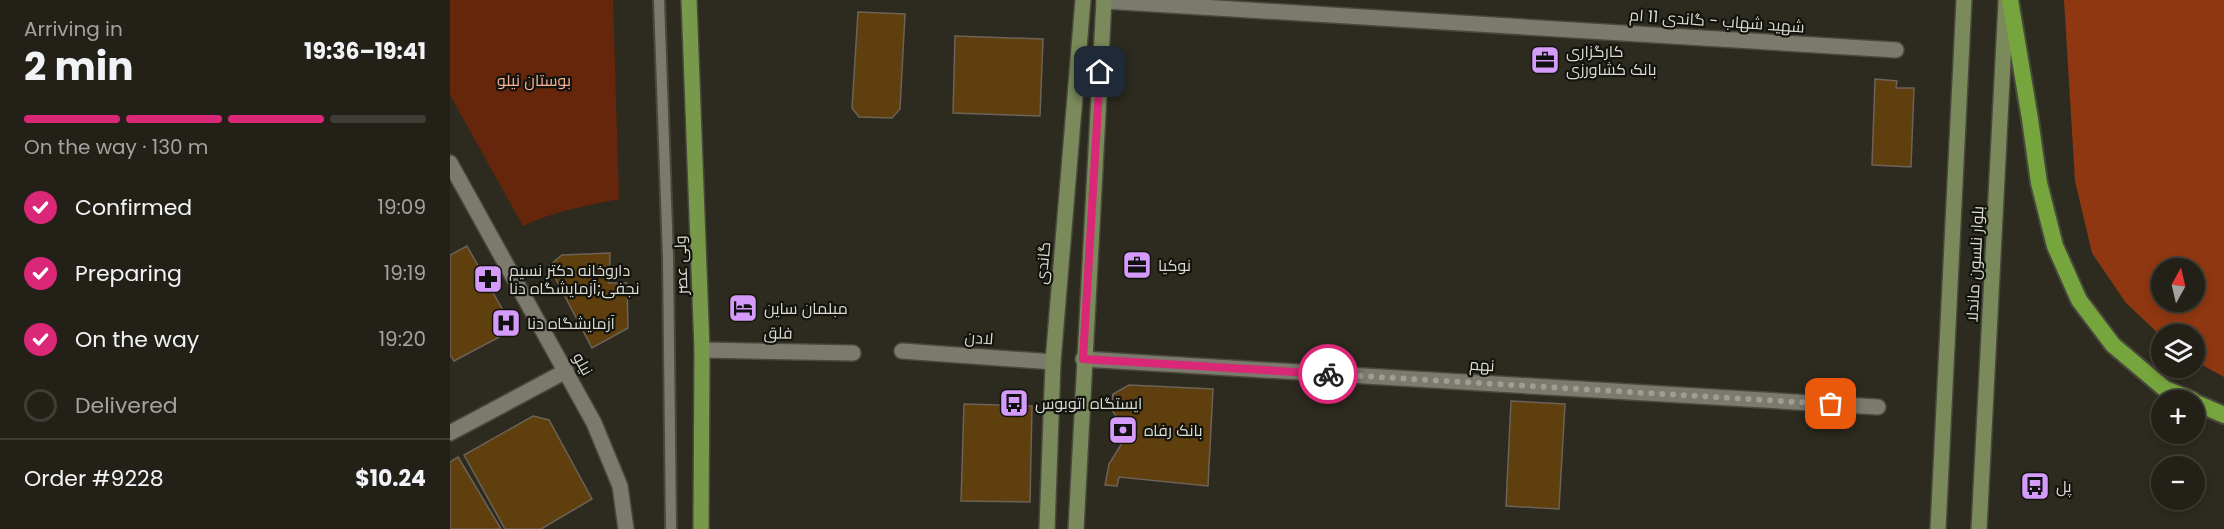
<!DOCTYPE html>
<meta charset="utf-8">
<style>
:root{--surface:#222017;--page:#2a2820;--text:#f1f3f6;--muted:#a2a3a1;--line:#3f3e36;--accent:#db2777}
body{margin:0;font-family:Poppins,Cairo,sans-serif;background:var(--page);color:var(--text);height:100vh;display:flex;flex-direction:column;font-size:22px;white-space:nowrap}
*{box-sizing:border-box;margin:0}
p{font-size:20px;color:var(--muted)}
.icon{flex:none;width:33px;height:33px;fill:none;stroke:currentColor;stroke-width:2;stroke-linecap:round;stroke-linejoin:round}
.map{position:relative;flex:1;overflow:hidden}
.drawer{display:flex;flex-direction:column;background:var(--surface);width:450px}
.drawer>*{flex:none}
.needle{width:39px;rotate:8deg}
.controls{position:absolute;left:1701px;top:258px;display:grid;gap:12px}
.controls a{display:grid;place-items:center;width:54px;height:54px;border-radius:50%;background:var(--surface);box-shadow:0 3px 9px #0003,0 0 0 2px var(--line);font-size:30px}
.pin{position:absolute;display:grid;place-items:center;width:51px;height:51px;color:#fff;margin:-26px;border-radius:12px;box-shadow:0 3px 9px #0006}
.courier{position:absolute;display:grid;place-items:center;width:60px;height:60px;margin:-30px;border:4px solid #db2777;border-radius:50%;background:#fff;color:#222;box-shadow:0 2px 8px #0007}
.head em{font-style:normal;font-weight:700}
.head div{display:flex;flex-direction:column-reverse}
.head{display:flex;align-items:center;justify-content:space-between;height:102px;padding:0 24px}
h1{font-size:39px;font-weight:700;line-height:45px}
.bar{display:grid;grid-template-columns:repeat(4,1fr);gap:9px 6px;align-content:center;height:72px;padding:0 24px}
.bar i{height:8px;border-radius:4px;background:var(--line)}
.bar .current{background:var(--accent)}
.bar p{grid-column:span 4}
.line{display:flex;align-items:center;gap:15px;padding:0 24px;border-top:2px solid var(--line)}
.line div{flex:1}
ol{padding:0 24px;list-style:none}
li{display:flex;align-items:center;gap:18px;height:66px}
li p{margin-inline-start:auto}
li .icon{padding:6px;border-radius:50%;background:var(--accent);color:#fff;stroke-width:4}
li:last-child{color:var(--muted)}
li i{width:33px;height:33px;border:3px solid var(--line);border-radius:50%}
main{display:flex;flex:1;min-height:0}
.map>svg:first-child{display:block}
.green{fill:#65260b}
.forest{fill:#8e3710;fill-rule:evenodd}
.building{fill:#603f0e;stroke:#6c6257;stroke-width:1.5}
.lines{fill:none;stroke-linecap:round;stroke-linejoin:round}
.service-casing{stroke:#49483d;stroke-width:14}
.minor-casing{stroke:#49483d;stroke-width:18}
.secondary-casing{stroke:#49483d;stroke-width:18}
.primary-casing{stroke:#49483d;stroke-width:18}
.trunk-casing{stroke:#49483d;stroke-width:20}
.service{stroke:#7c7a6c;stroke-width:10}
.minor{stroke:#7c7a6c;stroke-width:15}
.secondary{stroke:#7a8a5a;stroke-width:15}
.primary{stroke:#789949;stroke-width:15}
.trunk{stroke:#76a43d;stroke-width:16}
.done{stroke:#9f9d94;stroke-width:6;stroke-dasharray:0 10.8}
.route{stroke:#db2777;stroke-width:8}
.labels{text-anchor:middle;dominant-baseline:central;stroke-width:4.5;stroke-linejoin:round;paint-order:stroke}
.street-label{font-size:16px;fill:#dcdbd3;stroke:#14140e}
.poi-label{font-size:16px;fill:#dcdbd3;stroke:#14140e;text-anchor:start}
.park-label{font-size:16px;fill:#f9b094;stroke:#14140e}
</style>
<main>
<section class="drawer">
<div class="head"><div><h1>2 min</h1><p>Arriving in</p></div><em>19:36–19:41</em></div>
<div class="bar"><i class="current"></i><i class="current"></i><i class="current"></i><i></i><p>On the way · 130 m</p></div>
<ol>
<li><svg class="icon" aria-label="check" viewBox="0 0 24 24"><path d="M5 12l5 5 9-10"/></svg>Confirmed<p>19:09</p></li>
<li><svg class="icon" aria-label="check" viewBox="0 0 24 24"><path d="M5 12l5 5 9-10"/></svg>Preparing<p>19:19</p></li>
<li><svg class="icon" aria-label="check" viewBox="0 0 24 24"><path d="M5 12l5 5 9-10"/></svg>On the way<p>19:20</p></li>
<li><i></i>Delivered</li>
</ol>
<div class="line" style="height:78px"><div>Order #9228</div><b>$10.24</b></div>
</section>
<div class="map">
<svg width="1774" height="529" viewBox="0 0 1774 529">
<rect width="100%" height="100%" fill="#2d2b1f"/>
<!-- green -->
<path class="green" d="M0 0H163L169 199C136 206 104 211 73 226L0 95Z"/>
<!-- forest -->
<path class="forest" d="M1614 0H1774V377L1745 361 1744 334H1712L1711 336 1676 303 1642 253 1625 181ZM1712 268H1744V302H1712Z"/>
<!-- building -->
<path class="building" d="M408 12 455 14 450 109 442 118 409 117 402 108Z
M505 36 593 39 590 116 503 113Z
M1425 79 1447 81 1446 88H1464L1461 167 1422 165Z
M17 246 60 323 53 327 57 333 4 361 0 355V255Z
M160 253 159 283H177L178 328 142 348 99 266 112 255Z
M679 385 763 389 758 486 669 477 667 486 655 485 659 464 677 435 679 425 669 420 661 409 663 394Z
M1061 401 1115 404 1109 509 1056 506Z
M514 404 582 406 580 502 511 501Z
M83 416 99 420 142 499 91 529H55L14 455Z
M8 457 51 529H0V462Z"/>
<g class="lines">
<!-- service casing -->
<g class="service-casing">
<path id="service" d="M209 0 218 257 221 529"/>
</g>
<!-- minor casing -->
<g class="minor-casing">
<path id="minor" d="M654 1 1446 50
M0 163 144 423 170 486 176 529
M252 350 403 353
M452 351 603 362
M633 359 1428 407
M0 433 116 371"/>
</g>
<!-- secondary casing -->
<g class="secondary-casing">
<path id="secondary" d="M597 529 603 362 633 0
M626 529 654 0
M1488 529 1514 0
M1529 529 1556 2"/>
</g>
<!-- primary casing -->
<g class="primary-casing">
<path id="primary" d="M239 0 252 350 251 529"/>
</g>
<!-- trunk casing -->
<g class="trunk-casing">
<path id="trunk" d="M1560 0 1580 119 1589 183 1605 246 1629 300 1663 345 1715 389 1742 400
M1744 402 1774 415"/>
</g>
<!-- service -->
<use href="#service" class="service"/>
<!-- minor -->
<use href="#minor" class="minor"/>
<!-- secondary -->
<use href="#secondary" class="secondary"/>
<!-- primary -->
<use href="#primary" class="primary"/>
<!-- trunk -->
<use href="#trunk" class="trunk"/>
</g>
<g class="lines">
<!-- done -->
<path class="done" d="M878 374 1381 404"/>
<!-- route -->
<path class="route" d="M650 72 633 359 878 374"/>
</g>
<!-- icons -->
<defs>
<g id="office-square" transform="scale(1.5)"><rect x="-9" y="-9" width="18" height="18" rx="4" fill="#d59bfa" stroke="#14140e"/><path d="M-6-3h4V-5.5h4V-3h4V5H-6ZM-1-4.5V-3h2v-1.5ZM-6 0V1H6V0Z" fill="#111"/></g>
<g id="pharmacy-square" transform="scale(1.5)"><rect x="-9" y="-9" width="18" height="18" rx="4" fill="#d59bfa" stroke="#14140e"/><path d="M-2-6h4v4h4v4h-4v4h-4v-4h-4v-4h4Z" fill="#111"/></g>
<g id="hotel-square" transform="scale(1.5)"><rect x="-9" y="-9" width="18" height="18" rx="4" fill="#d59bfa" stroke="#14140e"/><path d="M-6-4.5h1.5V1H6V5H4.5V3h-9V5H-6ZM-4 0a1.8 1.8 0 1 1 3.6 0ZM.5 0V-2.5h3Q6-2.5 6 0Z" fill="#111"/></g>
<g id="hospital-square" transform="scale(1.5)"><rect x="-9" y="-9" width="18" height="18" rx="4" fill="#d59bfa" stroke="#14140e"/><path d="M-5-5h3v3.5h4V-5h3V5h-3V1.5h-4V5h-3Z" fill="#111"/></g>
<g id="bus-square" transform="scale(1.5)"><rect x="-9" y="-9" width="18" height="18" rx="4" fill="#d59bfa" stroke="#14140e"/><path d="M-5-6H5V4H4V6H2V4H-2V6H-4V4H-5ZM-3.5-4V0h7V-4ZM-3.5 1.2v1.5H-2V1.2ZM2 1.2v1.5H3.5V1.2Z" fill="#111"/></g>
<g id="bank-square" transform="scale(1.5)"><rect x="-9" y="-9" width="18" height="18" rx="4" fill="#d59bfa" stroke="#14140e"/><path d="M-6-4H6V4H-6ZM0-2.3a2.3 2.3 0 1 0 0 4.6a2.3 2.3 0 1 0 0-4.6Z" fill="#111"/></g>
</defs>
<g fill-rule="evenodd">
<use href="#office-square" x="1095" y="60"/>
<use href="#office-square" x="687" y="265"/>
<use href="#pharmacy-square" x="38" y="279"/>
<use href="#hotel-square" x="293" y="308"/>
<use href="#hospital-square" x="56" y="323"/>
<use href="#bus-square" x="564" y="403"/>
<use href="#bank-square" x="673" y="430"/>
<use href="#bus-square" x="1585" y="486"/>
</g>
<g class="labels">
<!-- street labels -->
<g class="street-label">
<text transform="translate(1267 21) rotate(4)">شهید شهاب - گاندی 11 ام</text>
<text transform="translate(593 263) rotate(-85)">گاندی</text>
<text transform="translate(1525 264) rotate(-87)">بلوار نلسون ماندلا</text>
<text transform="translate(231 265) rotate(-92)">ولی عصر</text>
<text transform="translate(328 333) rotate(1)">فلق</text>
<text transform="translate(529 338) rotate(4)">لادن</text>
<text transform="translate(133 364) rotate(61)">نیلو</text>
<text transform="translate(1032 365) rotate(3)">نهم</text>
</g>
<!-- poi labels -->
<g class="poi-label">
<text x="1116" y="51">کارگزاری<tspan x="1116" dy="18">بانک کشاورزی</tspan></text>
<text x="708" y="265">نوکیا</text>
<text x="59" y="270">داروخانه دکتر نسیم<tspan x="59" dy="18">نجفی;آزمایشگاه دنا</tspan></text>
<text x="314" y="308">مبلمان ساین</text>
<text x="77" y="323">آزمایشگاه دنا</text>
<text x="585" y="403">ایستگاه اتوبوس</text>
<text x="694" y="430">بانک رفاه</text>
<text x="1606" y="486">پل</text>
</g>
<!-- park labels -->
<g class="park-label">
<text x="84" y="80">بوستان نیلو</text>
</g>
</g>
</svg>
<div class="controls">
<a><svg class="needle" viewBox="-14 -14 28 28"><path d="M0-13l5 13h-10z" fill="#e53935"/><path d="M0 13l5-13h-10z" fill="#a2a3a1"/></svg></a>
<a><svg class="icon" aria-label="layers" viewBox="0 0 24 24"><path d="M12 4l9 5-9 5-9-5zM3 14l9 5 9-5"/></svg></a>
<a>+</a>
<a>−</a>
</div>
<div class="pin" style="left:1381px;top:404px;background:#ea580c"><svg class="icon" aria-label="bag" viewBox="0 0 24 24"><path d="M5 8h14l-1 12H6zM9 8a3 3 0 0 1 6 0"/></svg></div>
<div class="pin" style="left:650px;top:72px;background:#1f2937"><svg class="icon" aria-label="home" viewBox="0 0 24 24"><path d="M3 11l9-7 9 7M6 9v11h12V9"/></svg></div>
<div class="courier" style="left:878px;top:374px"><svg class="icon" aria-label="bike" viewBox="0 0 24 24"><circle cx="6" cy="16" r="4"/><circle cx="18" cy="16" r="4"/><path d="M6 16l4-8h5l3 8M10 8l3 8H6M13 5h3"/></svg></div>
</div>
</main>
